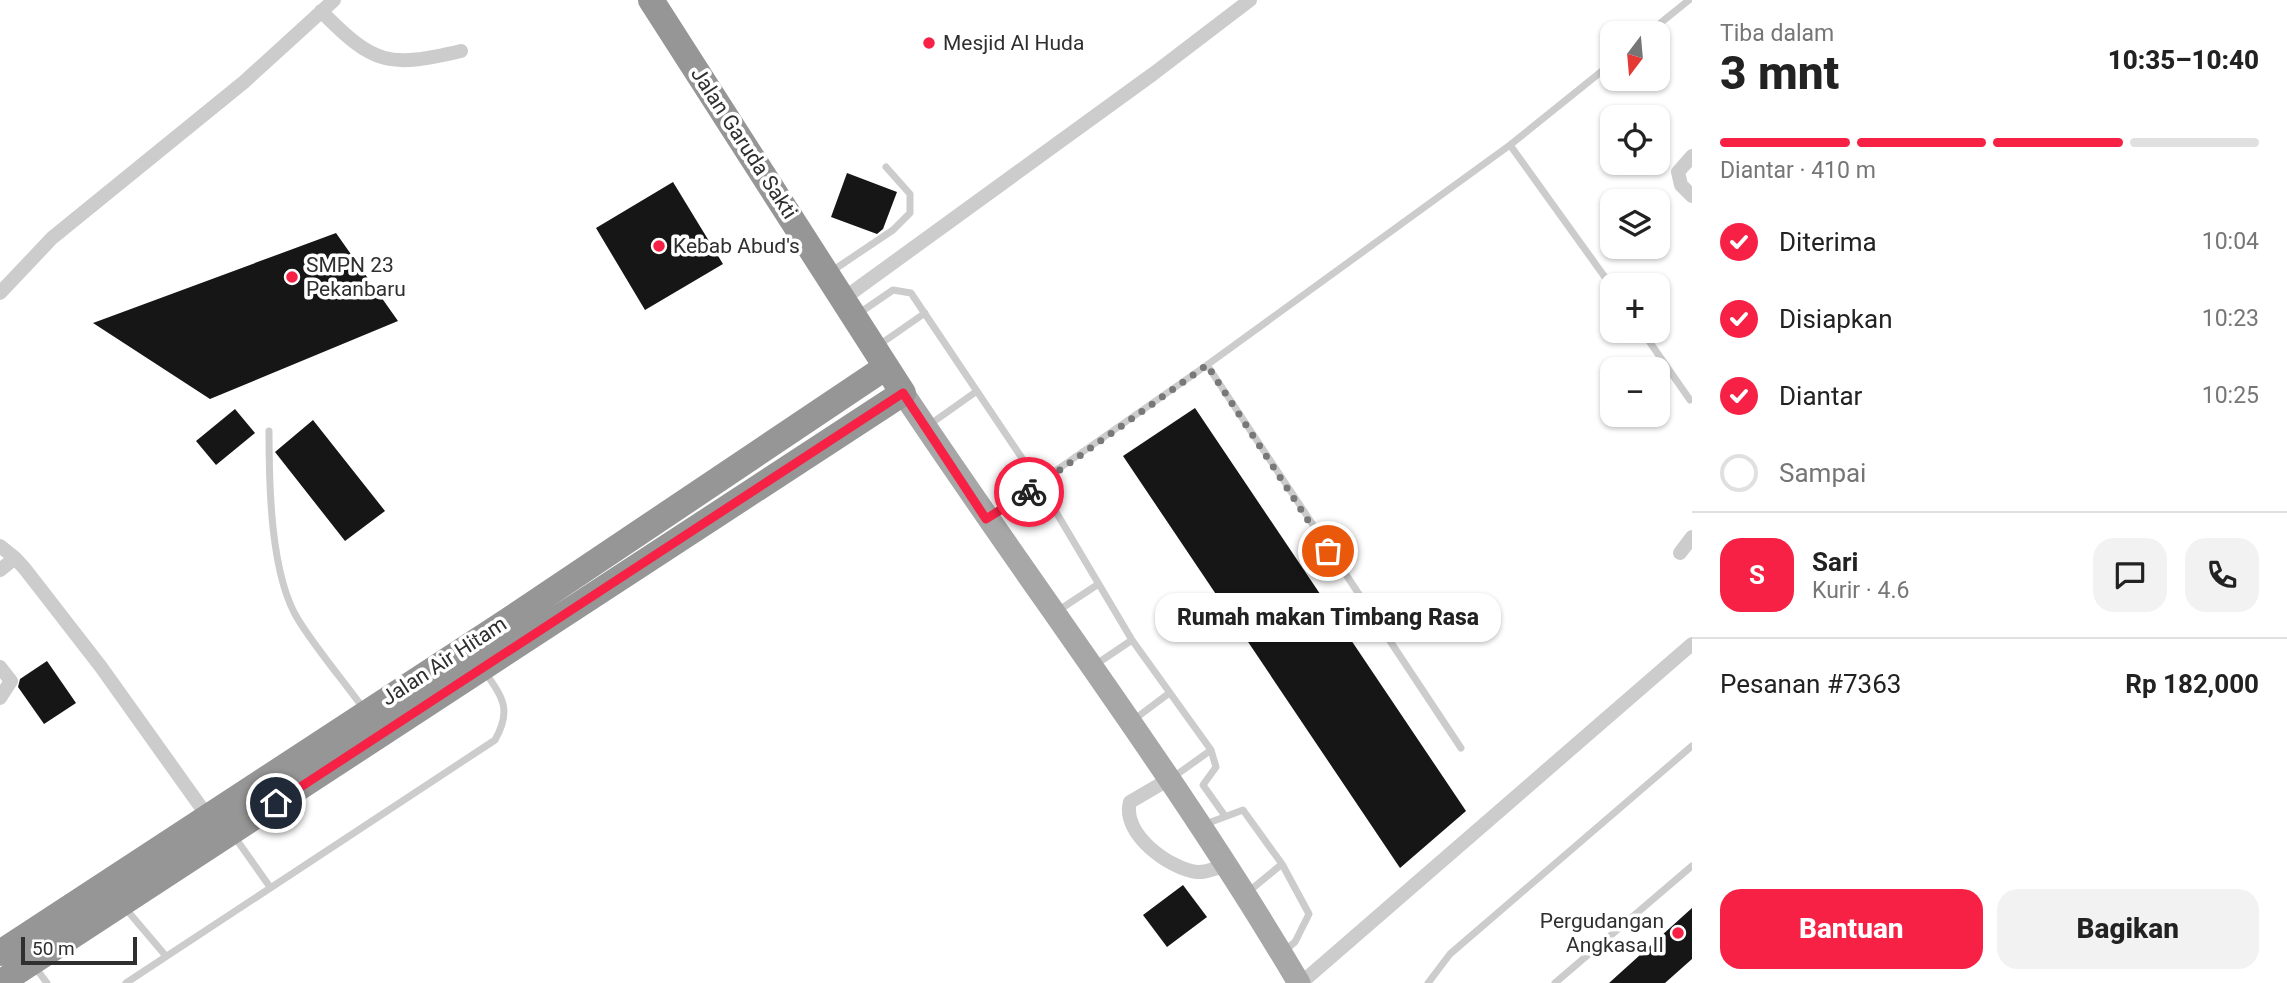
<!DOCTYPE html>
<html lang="id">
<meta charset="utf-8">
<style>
:root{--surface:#fff;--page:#f2f2f2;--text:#222;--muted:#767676;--line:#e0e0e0;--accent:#f62145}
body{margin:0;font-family:Roboto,sans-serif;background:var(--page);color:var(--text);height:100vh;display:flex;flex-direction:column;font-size:26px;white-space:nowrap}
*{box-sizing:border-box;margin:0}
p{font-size:23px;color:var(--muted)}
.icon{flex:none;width:38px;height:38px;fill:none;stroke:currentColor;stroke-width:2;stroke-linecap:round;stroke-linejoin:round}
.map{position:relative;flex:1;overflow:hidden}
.side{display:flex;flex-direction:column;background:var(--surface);width:595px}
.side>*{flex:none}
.needle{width:46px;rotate:196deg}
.buttons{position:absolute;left:1600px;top:21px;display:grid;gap:14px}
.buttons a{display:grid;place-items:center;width:70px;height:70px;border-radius:14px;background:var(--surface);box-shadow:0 2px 5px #0004;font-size:35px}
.scale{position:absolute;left:21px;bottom:18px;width:116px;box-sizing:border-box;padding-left:7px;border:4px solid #2f2f2f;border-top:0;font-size:19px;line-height:24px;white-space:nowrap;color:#2f2f2f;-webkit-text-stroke:5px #fff;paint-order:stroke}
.pin{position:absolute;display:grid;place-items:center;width:60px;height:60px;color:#fff;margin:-30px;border:4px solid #fff;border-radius:50%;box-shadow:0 2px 7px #0007}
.courier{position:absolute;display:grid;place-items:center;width:70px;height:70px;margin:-35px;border:5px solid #f62145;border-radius:50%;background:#fff;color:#222;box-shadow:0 2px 9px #0007}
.bubble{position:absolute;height:49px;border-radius:21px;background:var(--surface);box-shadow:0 2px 5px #0004;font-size:23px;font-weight:800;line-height:49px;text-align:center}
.headline em{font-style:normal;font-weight:800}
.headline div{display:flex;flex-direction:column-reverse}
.headline{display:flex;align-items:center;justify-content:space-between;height:119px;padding:0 28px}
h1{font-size:46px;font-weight:800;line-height:52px}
.bar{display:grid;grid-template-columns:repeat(4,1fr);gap:10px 7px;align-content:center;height:84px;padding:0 28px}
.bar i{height:9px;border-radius:5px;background:var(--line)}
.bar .on{background:var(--accent)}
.bar p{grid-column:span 4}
.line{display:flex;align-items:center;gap:18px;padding:0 28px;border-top:2px solid var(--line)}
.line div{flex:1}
.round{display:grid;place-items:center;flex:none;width:74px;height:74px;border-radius:21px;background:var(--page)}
ol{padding:0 28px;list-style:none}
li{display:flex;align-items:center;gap:21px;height:77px}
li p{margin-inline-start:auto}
li .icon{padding:7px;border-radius:50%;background:var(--accent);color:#fff;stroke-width:4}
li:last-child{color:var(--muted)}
li i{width:38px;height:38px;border:4px solid var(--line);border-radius:50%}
.primary-button{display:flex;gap:14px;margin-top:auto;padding:14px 28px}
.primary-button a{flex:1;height:80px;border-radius:21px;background:var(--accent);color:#fff;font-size:28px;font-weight:800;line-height:80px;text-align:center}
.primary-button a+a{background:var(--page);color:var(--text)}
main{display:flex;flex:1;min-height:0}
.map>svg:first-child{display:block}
.building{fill:#161616}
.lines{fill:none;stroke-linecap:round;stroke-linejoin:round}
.lane{stroke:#ccc;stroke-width:7}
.street{stroke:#ccc;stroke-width:14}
.primary{stroke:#a7a7a7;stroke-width:23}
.highway{stroke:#969696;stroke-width:26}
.done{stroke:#787878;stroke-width:7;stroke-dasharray:0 12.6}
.route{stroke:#f62145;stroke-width:9}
.poi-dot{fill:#f62145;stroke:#fff;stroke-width:2.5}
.labels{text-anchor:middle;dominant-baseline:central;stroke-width:7;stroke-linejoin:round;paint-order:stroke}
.poi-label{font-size:21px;fill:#2f2f2f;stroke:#fff;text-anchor:start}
.street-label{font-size:21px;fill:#2f2f2f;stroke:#fff}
</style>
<main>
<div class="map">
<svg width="1692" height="983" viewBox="0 0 1692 983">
<rect width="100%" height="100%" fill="#fff"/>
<!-- building -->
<path class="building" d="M847 173 897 192 883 229 877 234 831 217Z
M673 182 723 264 645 310 596 228Z
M336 233 398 321 210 399 93 323Z
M1195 408 1466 811 1400 868 1123 456Z
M235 409 255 433 216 465 196 441Z
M313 420 385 511 345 541 275 452Z
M47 661 76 703 44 724 18 687 20 679Z
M1183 885 1207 917 1167 947 1143 915Z
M1692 908V959L1665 983H1609Z"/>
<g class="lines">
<!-- lane -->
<path class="lane" d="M1648 33 1689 0
M1510 145 1612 63
M832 271 893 230 910 213V194L886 167
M858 314 893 290 911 293 1040 485 1132 640 1211 750 1216 767 1203 785 1225 816
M1642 331 1690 400
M879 345 925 313
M1207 365 1510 145 1612 287
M929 425 977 391
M269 431C269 483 270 576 299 621 318 651 342 679 363 708
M991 516 1207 365 1461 748
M1056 612 1097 585
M1095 665 1132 640
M1132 721 1168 694
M1172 778 1211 750
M1203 825 1243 810 1282 864 1248 892
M234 836 270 887
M1282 864 1309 914 1295 942 1283 952
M126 909 165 955
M35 967 47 983
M126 983 495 740C512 710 503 698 485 672
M1428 983 1450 954 1692 746
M1555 983 1692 866"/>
<!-- street -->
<path class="street" d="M321 11C374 65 388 68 461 51
M1692 156 1678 172 1681 185 1692 196
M0 293 52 238 244 82 334 0
M843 299 1153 74 1250 0
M0 546 15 558
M1680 553 1692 537
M0 570 15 558 25 569 101 667 208 817
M0 667 11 681 0 698
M1171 778 1130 802C1121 834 1170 869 1197 872 1205 873 1216 868 1224 866
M1301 983 1692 644"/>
<!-- primary -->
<path class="primary" d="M903 393C1034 590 1179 779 1299 983"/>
<!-- highway -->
<path class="highway" d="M0 953 500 626 886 367
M0 983 903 393 651 0"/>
</g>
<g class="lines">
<!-- done -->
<path class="done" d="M1029 492 1207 365 1328 551"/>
<!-- route -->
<path class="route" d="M276 803 903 393 986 519 1029 492"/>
</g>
<!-- markers -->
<g class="poi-dot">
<circle cx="929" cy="43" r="7"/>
<circle cx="659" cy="246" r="7"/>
<circle cx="292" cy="277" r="7"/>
<circle cx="1678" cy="933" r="7"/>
</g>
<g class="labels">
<!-- poi labels -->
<g class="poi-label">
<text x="943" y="43">Mesjid Al Huda</text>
<text x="673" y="246">Kebab Abud's</text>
<text x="306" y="265">SMPN 23<tspan x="306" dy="24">Pekanbaru</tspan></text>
<text x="1664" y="921" text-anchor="end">Pergudangan<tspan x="1664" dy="24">Angkasa II</tspan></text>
</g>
<!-- street labels -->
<g class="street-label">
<text transform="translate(744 143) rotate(57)">Jalan Garuda Sakti</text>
<text transform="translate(444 661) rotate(-33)">Jalan Air Hitam</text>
</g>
</g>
</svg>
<div class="buttons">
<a><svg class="needle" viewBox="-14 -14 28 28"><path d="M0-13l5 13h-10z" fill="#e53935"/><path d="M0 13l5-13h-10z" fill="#767676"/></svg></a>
<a><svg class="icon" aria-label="locate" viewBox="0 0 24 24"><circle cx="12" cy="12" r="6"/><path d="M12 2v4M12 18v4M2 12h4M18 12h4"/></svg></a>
<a><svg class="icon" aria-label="layers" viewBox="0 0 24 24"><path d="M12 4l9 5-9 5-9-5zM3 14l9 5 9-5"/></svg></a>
<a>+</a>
<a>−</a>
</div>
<div class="scale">50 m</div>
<div class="pin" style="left:1328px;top:551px;background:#ea580c"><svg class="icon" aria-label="bag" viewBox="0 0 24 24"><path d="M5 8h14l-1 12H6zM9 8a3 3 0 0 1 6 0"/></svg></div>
<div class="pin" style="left:276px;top:803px;background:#1f2937"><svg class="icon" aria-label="home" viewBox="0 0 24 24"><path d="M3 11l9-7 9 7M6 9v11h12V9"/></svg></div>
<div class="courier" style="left:1029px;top:492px"><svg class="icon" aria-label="bike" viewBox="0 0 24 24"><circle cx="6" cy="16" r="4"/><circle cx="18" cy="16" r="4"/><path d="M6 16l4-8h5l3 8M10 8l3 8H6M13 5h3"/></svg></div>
<div class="bubble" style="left:1155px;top:593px;width:346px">Rumah makan Timbang Rasa</div>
</div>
<section class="side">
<div class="headline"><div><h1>3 mnt</h1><p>Tiba dalam</p></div><em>10:35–10:40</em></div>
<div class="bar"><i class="on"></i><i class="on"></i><i class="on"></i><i></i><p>Diantar · 410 m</p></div>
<ol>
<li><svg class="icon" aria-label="check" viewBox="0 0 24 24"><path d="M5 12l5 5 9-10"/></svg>Diterima<p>10:04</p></li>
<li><svg class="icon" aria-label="check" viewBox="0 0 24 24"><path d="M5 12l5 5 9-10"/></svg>Disiapkan<p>10:23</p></li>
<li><svg class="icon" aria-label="check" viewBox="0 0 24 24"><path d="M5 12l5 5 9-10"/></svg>Diantar<p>10:25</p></li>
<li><i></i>Sampai</li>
</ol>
<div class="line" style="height:126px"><b class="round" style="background:var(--accent);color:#fff">S</b><div><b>Sari</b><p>Kurir · 4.6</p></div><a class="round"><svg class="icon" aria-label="chat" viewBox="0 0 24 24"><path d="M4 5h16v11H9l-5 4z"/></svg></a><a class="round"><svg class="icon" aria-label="phone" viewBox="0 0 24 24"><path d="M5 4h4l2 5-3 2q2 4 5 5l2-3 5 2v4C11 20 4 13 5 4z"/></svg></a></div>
<div class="line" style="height:91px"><div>Pesanan #7363</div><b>Rp 182,000</b></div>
<div class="primary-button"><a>Bantuan</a><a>Bagikan</a></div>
</section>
</main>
